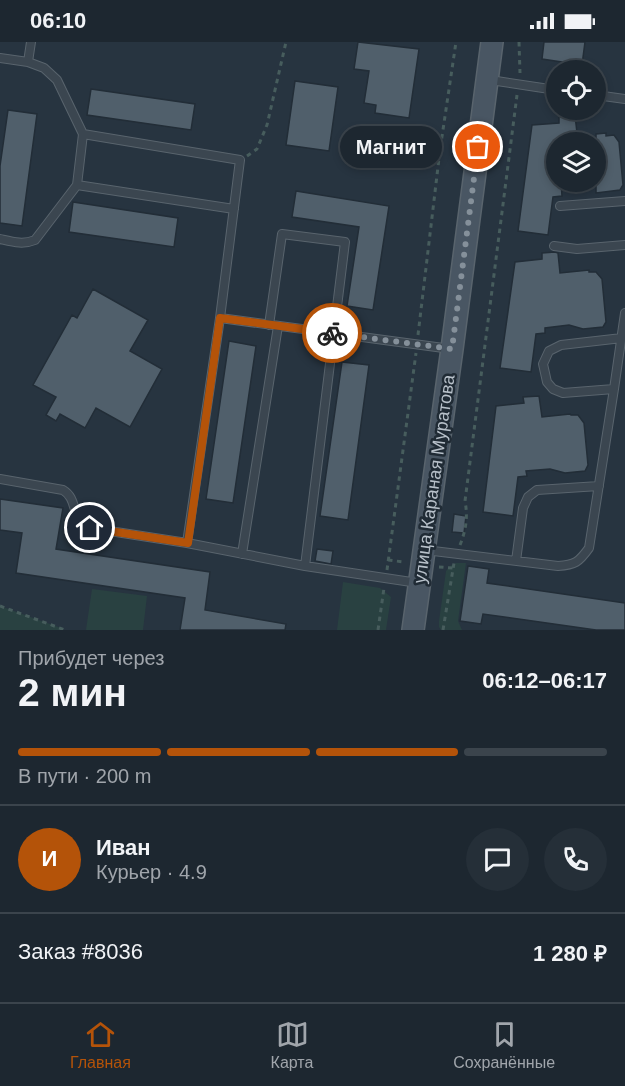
<!DOCTYPE html>
<html lang="ru">
<meta charset="utf-8">
<style>
:root{--surface:#1d2730;--page:#252f38;--text:#f1f3f6;--muted:#a0a5ab;--line:#3b444c;--accent:#b45309}
body{margin:0;font-family:Arial,sans-serif;background:var(--page);color:var(--text);height:100vh;display:flex;flex-direction:column;font-size:22px;white-space:nowrap}
*{box-sizing:border-box;margin:0}
p{font-size:20px;color:var(--muted)}
.icon{flex:none;width:33px;height:33px;fill:none;stroke:currentColor;stroke-width:2;stroke-linecap:round;stroke-linejoin:round}
.map{position:relative;height:588px;overflow:hidden}
.details{display:flex;flex-direction:column;background:var(--surface);flex:1}
.details>*{flex:none}
.controls{position:absolute;left:546px;top:18px;display:grid;gap:12px}
.controls a{display:grid;place-items:center;width:60px;height:60px;border-radius:50%;background:var(--surface);box-shadow:0 3px 9px #0003,0 0 0 2px var(--line);font-size:30px}
.pin{position:absolute;display:grid;place-items:center;width:51px;height:51px;color:#fff;margin:-26px;border:3px solid #fff;border-radius:50%;box-shadow:0 2px 6px #0007}
.courier{position:absolute;display:grid;place-items:center;width:60px;height:60px;margin:-30px;border:4px solid #b45309;border-radius:50%;background:#fff;color:#222;box-shadow:0 2px 8px #0007}
.bubble{position:absolute;height:42px;border-radius:21px;background:var(--surface);box-shadow:0 3px 9px #0003,0 0 0 2px var(--line);font-size:20px;font-weight:800;line-height:42px;text-align:center}
.headline em{font-style:normal;font-weight:800}
.headline div{display:flex;flex-direction:column-reverse}
.headline{display:flex;align-items:center;justify-content:space-between;height:102px;padding:0 18px}
h1{font-size:39px;font-weight:800;line-height:45px}
.bar{display:grid;grid-template-columns:repeat(4,1fr);gap:9px 6px;align-content:center;height:72px;padding:0 18px}
.bar i{height:8px;border-radius:4px;background:var(--line)}
.bar .current{background:var(--accent)}
.bar p{grid-column:span 4}
.line{display:flex;align-items:center;gap:15px;padding:0 18px;border-top:2px solid var(--line)}
.line div{flex:1}
.round{display:grid;place-items:center;flex:none;width:63px;height:63px;border-radius:32px;background:var(--page)}
.status{display:flex;justify-content:space-between;align-items:center;height:42px;padding:0 30px;background:var(--surface);direction:ltr}
.status svg{height:16px;fill:currentColor}
.tabs{display:flex;justify-content:space-around;align-items:center;height:84px;border-top:2px solid var(--line);background:var(--surface);font-size:16px;color:var(--muted)}
.tabs a{display:grid;justify-items:center;gap:3px}
.tabs .current{color:var(--accent)}
.map>svg:first-child{display:block}
.green{fill:#294141}
.building{fill:#505f6b;stroke:#222d37;stroke-width:1.5}
.lines{fill:none;stroke-linecap:round;stroke-linejoin:round}
.service-casing{stroke:#59646d;stroke-width:10}
.secondary-casing{stroke:#59646d;stroke-width:24}
.path{stroke:#475d5d;stroke-width:3;stroke-dasharray:4.5 4.5;stroke-linecap:butt}
.service{stroke:#3b4650;stroke-width:8}
.secondary{stroke:#495663;stroke-width:21}
.done{stroke:#85909a;stroke-width:6;stroke-dasharray:0 10.8}
.route{stroke:#b45309;stroke-width:8}
.labels{text-anchor:middle;dominant-baseline:central;stroke-width:5;stroke-linejoin:round;paint-order:stroke}
.street-label{font-size:18px;fill:#b8c1ca;stroke:#202b35}
</style>
<div class="status"><b>06:10</b><svg viewBox="0 0 49 12"><path d="M0 12V9h3v3zM5 12V6h3v6zM10 12V3h3v9zM15 12V0h3v12zM26 1h20v11H26zM47 4h2v5h-2z"/></svg></div>
<div class="map">
<svg width="625" height="588" viewBox="0 0 625 588">
<rect width="100%" height="100%" fill="#273440"/>
<!-- green -->
<path class="green" d="M456 521H466L458 579 462 588H441L439 585V579L446 529 450 524Z
M343 540 380 546 391 555 386 588H337Z
M92 547 147 554 143 588H86Z
M0 564 61 586V588H0Z"/>
<!-- building -->
<path class="building" d="M358 0 419 7 409 76 375 71 376 63 364 61 369 29 354 27Z
M544 0H585L582 23 542 17Z
M295 39 338 45 329 109 286 103Z
M91 47 195 62 191 88 87 73Z
M8 68 37 72 22 184 0 181V124Z
M575 73 578 100H556V140H561L562 154 553 155 548 193 518 189 532 83 559 81V75Z
M606 91V94L614 93 619 100 623 143 620 148 596 151V92Z
M296 149 389 164 373 268 347 264 359 185 292 175Z
M73 160 178 176 174 205 69 190Z
M555 210 558 211 560 231 589 228V230H596L602 237 606 280 603 285 583 287 569 283 545 286V291L536 292 531 330 500 326 515 220 542 217V211Z
M93 247 148 278 130 309 162 327 130 385 96 366 85 386 60 372 56 379 46 373 56 355 33 343 72 273 77 276Z
M229 299 256 304 233 461 206 457Z
M342 320 369 323 348 478 320 474Z
M539 354 542 375 570 372 571 373H578L584 381 588 423 585 429 565 431 550 427 526 429 527 434 518 435 513 474 483 470 496 364 524 361 523 355Z
M0 457 63 466 56 507 210 530 205 568 286 582 285 588H180L185 556 16 531 22 491 0 488Z
M454 472 466 474 464 491 452 490Z
M317 507 333 509 331 522 315 519Z
M468 524 489 527 487 541 625 561V588H596L483 572 481 582 460 579Z"/>
<g class="lines">
<!-- service casing -->
<g class="service-casing">
<path id="service" d="M0 16 28 20 44 26 57 38 83 92 77 143 234 167
M28 20 31 0
M490 38 556 48
M596 53 625 57
M83 92 240 118 220 276 187 501
M560 164 625 159
M0 197C13 200 23 203 35 198L77 143
M554 204 577 207 625 203
M220 276 451 307
M269 283 282 192 345 200 305 524
M614 347 563 351 553 347 547 340 543 322 549 309 561 303 622 296
M0 437 63 448C76 456 72 469 81 480 82 481 89 486 90 486L187 501 305 524 418 541
M425 508 558 524C575 523 579 520 589 506L614 347 625 271
M242 512 278 284
M516 519 523 466 528 455 537 448 599 444"/>
</g>
<!-- secondary casing -->
<g class="secondary-casing">
<path id="secondary" d="M413 588 452 307 492 0"/>
</g>
<!-- path -->
<path class="path" d="M519 0 520 31
M247 114 257 107 267 83 286 0
M418 293 440 108 456 0
M460 503C466 488 468 475 465 459L517 53
M388 518 404 520
M439 525 453 526
M387 528 416 311
M0 564 65 588
M378 588 384 546
M443 588 454 521"/>
<!-- service -->
<use href="#service" class="service"/>
<!-- secondary -->
<use href="#secondary" class="secondary"/>
</g>
<g class="lines">
<!-- done -->
<path class="done" d="M332 291 452 307 478 105"/>
<!-- route -->
<path class="route" d="M90 486 188 501 220 276 332 291"/>
</g>
<g class="labels">
<!-- street labels -->
<g class="street-label">
<text transform="translate(434 437) rotate(-82)">улица Караная Муратова</text>
</g>
</g>
</svg>
<div class="controls">
<a><svg class="icon" aria-label="locate" viewBox="0 0 24 24"><circle cx="12" cy="12" r="6"/><path d="M12 2v4M12 18v4M2 12h4M18 12h4"/></svg></a>
<a><svg class="icon" aria-label="layers" viewBox="0 0 24 24"><path d="M12 4l9 5-9 5-9-5zM3 14l9 5 9-5"/></svg></a>
</div>
<div class="pin" style="left:478px;top:105px;background:#ea580c"><svg class="icon" aria-label="bag" viewBox="0 0 24 24"><path d="M5 8h14l-1 12H6zM9 8a3 3 0 0 1 6 0"/></svg></div>
<div class="pin" style="left:90px;top:486px;background:#1f2937"><svg class="icon" aria-label="home" viewBox="0 0 24 24"><path d="M3 11l9-7 9 7M6 9v11h12V9"/></svg></div>
<div class="courier" style="left:332px;top:291px"><svg class="icon" aria-label="bike" viewBox="0 0 24 24"><circle cx="6" cy="16" r="4"/><circle cx="18" cy="16" r="4"/><path d="M6 16l4-8h5l3 8M10 8l3 8H6M13 5h3"/></svg></div>
<div class="bubble" style="left:340px;top:84px;width:102px">Магнит</div>
</div>
<section class="details">
<div class="headline"><div><h1>2 мин</h1><p>Прибудет через</p></div><em>06:12–06:17</em></div>
<div class="bar"><i class="current"></i><i class="current"></i><i class="current"></i><i></i><p>В пути · 200 m</p></div>
<div class="line" style="height:108px"><b class="round" style="background:var(--accent);color:#fff">И</b><div><b>Иван</b><p>Курьер · 4.9</p></div><a class="round"><svg class="icon" aria-label="chat" viewBox="0 0 24 24"><path d="M4 5h16v11H9l-5 4z"/></svg></a><a class="round"><svg class="icon" aria-label="phone" viewBox="0 0 24 24"><path d="M5 4h4l2 5-3 2q2 4 5 5l2-3 5 2v4C11 20 4 13 5 4z"/></svg></a></div>
<div class="line" style="height:78px"><div>Заказ #8036</div><b>1 280 ₽</b></div>
</section>
<nav class="tabs">
<a class="current"><svg class="icon" aria-label="home" viewBox="0 0 24 24"><path d="M3 11l9-7 9 7M6 9v11h12V9"/></svg>Главная</a>
<a><svg class="icon" aria-label="map" viewBox="0 0 24 24"><path d="M3 6l6-2 6 2 6-2v14l-6 2-6-2-6 2zM9 4v14M15 6v14"/></svg>Карта</a>
<a><svg class="icon" aria-label="saved" viewBox="0 0 24 24"><path d="M7 4h10v16l-5-4-5 4z"/></svg>Сохранённые</a>
</nav>
